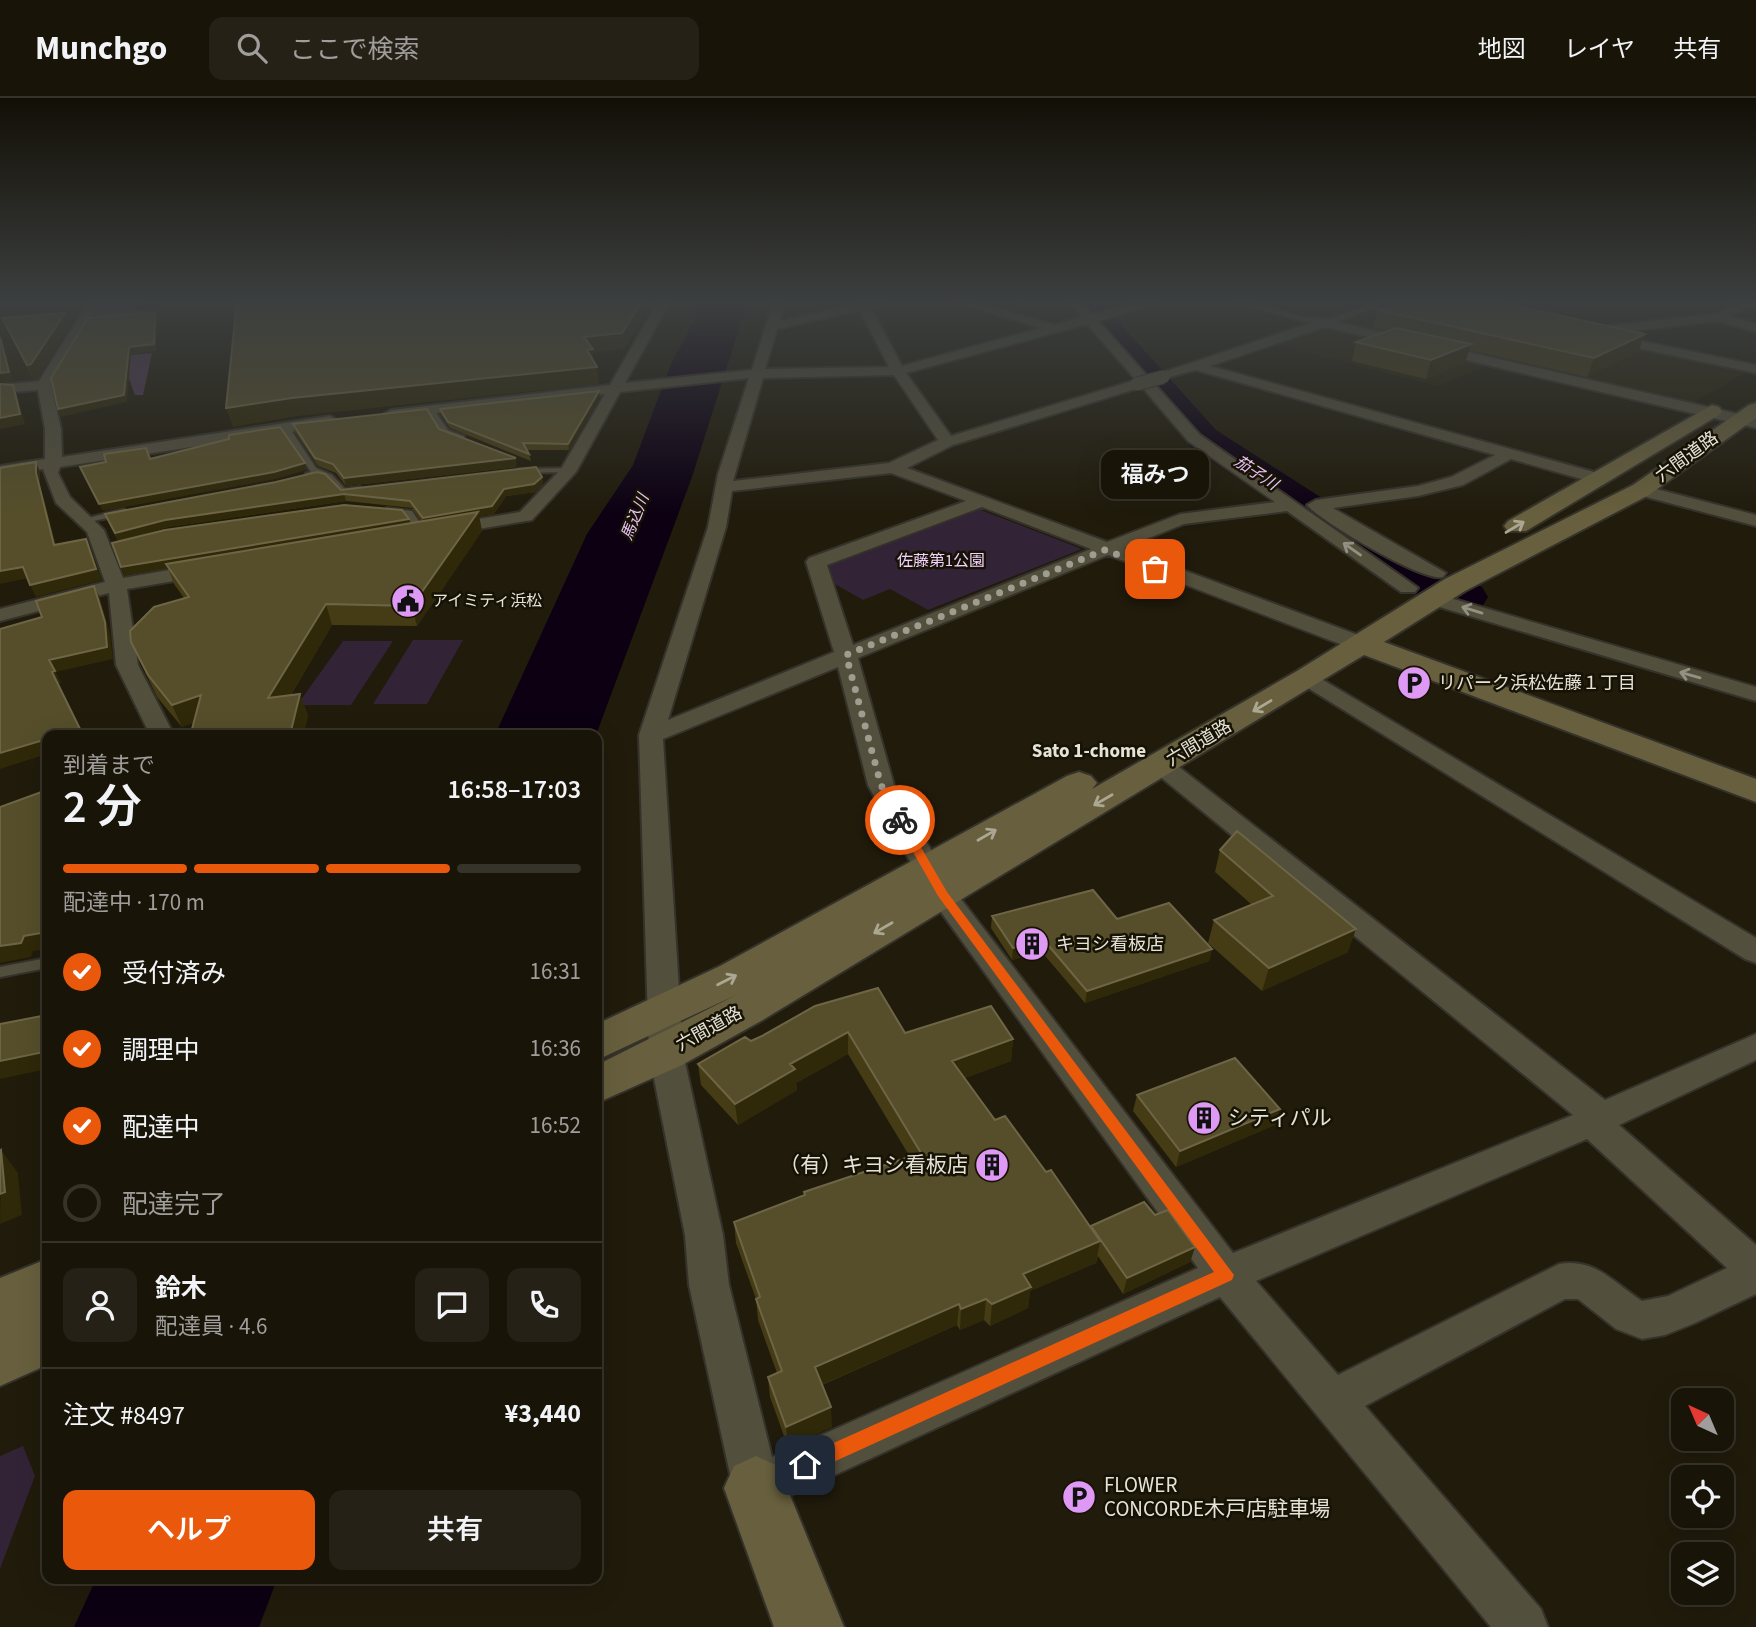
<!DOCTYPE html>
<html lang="ja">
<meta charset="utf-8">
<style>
:root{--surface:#181408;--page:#252116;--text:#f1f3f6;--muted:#9f9e9c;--line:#363329;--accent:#ea580c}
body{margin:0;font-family:"Source Sans 3","Noto Sans JP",sans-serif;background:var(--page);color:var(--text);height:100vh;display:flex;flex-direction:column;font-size:26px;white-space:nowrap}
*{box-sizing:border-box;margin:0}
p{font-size:23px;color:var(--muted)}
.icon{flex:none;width:38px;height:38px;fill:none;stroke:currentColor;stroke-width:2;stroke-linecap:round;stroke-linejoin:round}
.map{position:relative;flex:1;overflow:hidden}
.details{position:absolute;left:42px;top:632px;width:560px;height:854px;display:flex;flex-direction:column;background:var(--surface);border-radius:14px;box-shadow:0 7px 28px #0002,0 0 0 2px var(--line)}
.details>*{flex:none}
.needle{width:46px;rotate:316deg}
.controls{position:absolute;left:1671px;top:1290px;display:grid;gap:14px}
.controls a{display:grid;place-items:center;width:63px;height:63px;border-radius:14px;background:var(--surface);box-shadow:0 7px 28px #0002,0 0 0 2px var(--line);font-size:35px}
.pin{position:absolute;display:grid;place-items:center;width:60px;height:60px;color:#fff;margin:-30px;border-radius:14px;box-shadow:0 4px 10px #0006}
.courier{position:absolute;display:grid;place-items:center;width:70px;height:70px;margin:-35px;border:5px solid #ea580c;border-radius:50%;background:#fff;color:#222;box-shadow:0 2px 9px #0007}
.bubble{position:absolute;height:49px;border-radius:14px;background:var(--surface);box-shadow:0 7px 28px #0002,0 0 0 2px var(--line);font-size:23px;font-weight:600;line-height:49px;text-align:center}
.head em{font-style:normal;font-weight:600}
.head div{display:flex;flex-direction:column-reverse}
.head{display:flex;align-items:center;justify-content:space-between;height:119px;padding:0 21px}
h1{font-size:46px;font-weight:600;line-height:52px}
.bar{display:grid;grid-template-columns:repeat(4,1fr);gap:10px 7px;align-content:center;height:84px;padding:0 21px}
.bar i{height:9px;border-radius:5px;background:var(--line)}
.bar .selected{background:var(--accent)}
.bar p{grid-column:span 4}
.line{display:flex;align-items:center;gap:18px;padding:0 21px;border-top:2px solid var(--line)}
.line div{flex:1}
.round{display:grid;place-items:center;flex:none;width:74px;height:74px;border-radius:14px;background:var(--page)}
ol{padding:0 21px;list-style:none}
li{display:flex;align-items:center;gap:21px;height:77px}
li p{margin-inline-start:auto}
li .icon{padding:7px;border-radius:50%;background:var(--accent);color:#fff;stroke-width:4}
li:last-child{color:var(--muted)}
li i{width:38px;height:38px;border:4px solid var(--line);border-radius:50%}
.action{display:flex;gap:14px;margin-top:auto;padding:14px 21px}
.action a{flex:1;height:80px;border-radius:14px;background:var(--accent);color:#fff;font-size:28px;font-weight:600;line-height:80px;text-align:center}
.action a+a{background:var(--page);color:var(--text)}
header{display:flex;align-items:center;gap:42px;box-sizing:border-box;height:98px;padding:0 35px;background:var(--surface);border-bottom:2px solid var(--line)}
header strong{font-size:33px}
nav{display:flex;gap:38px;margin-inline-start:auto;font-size:24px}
.search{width:490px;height:63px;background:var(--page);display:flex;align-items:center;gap:18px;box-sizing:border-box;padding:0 24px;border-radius:14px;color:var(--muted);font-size:26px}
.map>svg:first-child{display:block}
.built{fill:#28220a}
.green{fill:#322336}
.forest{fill:#4e3855}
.water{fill:#0c0012}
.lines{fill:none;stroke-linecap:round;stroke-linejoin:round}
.river{fill:#0c0012;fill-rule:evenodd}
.lane-casing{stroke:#35322b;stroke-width:4}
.street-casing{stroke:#35322b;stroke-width:4}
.secondary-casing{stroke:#35322b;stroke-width:4}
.lane{fill:#534f3d;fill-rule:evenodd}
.street{fill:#534f3d;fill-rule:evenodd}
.secondary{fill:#675f3d;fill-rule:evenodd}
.street-bridge-casing{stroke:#35322b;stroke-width:15;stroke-linecap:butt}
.street-bridge{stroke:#534f3d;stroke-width:13}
.wall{fill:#453c16}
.shaded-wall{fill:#2f2809}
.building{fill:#564e2a;stroke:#6d6545;stroke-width:2}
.oneway{stroke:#aca792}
.oneway2{stroke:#959182}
.route{fill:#ea580c}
.done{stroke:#a09c90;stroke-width:7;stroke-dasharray:0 12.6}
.labels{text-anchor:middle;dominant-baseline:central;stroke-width:5;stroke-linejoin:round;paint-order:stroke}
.far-water-label{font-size:16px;font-style:italic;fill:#eac0f8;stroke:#161204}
.far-park-label{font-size:16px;fill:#f4d2ff;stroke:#161204}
.far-poi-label{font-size:16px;fill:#e5e2d7;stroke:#161204;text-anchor:start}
.street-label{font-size:18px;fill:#e5e2d7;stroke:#161204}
.poi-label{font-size:18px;fill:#e5e2d7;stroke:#161204;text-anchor:start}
.neighbourhood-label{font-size:19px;font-weight:bold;fill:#e5e2d7;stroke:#161204}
.near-poi-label{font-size:21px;fill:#e5e2d7;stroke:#161204;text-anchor:start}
</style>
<header>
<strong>Munchgo</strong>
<div class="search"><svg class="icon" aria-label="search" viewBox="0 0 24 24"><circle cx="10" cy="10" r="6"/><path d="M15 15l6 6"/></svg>ここで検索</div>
<nav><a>地図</a><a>レイヤ</a><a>共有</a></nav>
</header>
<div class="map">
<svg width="1756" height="1529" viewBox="0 0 1756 1529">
<rect width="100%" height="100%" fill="#201b0b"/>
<!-- built -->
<path class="built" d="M0 202H86L34 284 0 289Z
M1406 202H1415L1750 272 1692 306 1339 224Z
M1328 228 1491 266 1438 288 1273 246Z"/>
<!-- green -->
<path class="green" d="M973 409 1082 451 928 512 890 491 863 502 828 482 823 464Z
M413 542H463L427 606H373Z
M343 543H393L351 607H297Z
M23 1348 35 1378 0 1471V1358Z"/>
<!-- forest -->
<path class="forest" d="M103 202H144L133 211 156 216 85 225Z
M152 255 143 297H135L121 258Z"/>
<!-- water -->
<path class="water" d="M705 202H748L692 379 596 637H495L587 436 633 367 671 266Z
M96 1481V1480L277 1481 259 1529H74Z"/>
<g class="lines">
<!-- river -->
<path class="river" d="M1072 202H1099L1216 332 1431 470 1482 489 1488 499 1482 509 1465 513 1399 490 1190 348Z"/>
<!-- lane casing -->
<g class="lane-casing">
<path id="lane" d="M427 310H433L448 332 464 338V342L442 336Z
M281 326H287L316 370 332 377 345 391 360 389 364 392 363 394 340 396 326 380 306 379V375L311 374 280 328Z
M569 370 573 372 572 374 519 375 515 373 519 371Z
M387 410 412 413 427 435 419 437 406 417 384 415 383 413Z
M124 411 128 414 127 416 84 425 79 422Z
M47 860V870L0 879V869Z"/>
</g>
<!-- street casing -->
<g class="street-casing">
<path id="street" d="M90 202H102L51 287 61 331 62 359 330 318 338 323 330 328 60 369 58 375 70 399 104 432 123 480 209 465 219 471 209 477 127 491 138 567 174 637H150L116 567 109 495 0 523V511L105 484 87 434 56 405 43 371 0 378V368L45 361V331L38 292 0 295V287L39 283Z
M659 202H671L625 285 752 272 774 202H786L780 223 874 202H895L871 210 902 268 1041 230 949 202H967L1055 227 1082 219 1067 202H1079L1092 217 1147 202H1166L1098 223 1200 337 1418 490 1415 494H1401L1287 413 1184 426 1124 450 1369 541 1372 546 1369 551H1353L1108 457 858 560 894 687 954 792 1233 1155 1573 1017 1152 672 1148 667 1152 662H1170L1605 1002 1756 936V962L1619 1027 1756 1147V1196L1695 1225 1665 1237 1642 1241 1616 1231 1578 1201H1565L1365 1308 1541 1511 1548 1529H1491L1220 1199 772 1406 756 1413 740 1406 733 1390 689 1187 685 1137 649 955 639 637 708 429 718 376 749 280 620 294 576 374 532 422 442 437 433 432 436 428 520 414 561 371 605 296 391 320 384 316 391 312 610 287ZM860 212 889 269 765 271 777 231ZM1087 226 1136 282 951 338 906 275ZM894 277 938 342 889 365 733 383 763 280ZM1142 289 1188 343 1275 404 1180 416 1107 444 907 370 953 347ZM891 375 966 403 809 460 806 464 834 554 668 622 726 429 732 393ZM982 409 1091 451 853 547 827 467ZM838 569 868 687 928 796 1198 1170 772 1359 729 1187 723 1137 683 955 663 641ZM1587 1041 1727 1170 1668 1198 1642 1203C1614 1185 1596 1160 1559 1166L1338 1277 1256 1183Z
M1225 202C1259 201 1289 220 1322 221 1343 221 1369 202 1396 202L1337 224 1756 320V330L1325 229 1210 268 1605 377 1607 381 1599 386 1511 361 1463 387 1418 398 1333 410 1446 475 1443 479C1422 484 1322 424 1307 407L1316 402 1418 388 1451 379 1495 357 1196 272 1158 282V276L1311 225Z
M1746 203 1756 205 1730 218 1756 226V234L1718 223 1607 236 1601 232 1607 228 1716 216Z
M1603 235 1756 267V275L1599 242 1597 239Z
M1641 387 1756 417V428L1635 396 1632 392 1635 388Z
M1433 495 1756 589V603L1426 505 1423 501 1426 497Z
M1308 573 1756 840V865L1745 861 1300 585 1297 580 1300 575Z"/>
</g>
<!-- secondary casing -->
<g class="secondary-casing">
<path id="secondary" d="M1727 202H1756V211L1729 205Z
M1756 305V320L1649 397 1465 493 1384 544 1756 681V704L1364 557 761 923 682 967 597 1005V967L736 897 597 962V926L720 868 1067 678 1079 674 1091 678 1097 685 1092 691 1297 573 1445 481 1633 387 1749 307Z
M1712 307 1719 309 1722 313 1719 317 1526 433H1508L1504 428 1508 423Z
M47 1161V1267L0 1288V1180Z
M756 1358 778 1368 844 1529H774L724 1390 734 1368Z"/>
</g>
<!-- lane -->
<use href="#lane" class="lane"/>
<!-- street -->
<use href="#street" class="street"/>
<!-- secondary -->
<use href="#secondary" class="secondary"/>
<!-- street-bridge casing -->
<g class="street-bridge-casing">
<path id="street-bridge" d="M1137 286 1163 279"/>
</g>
<!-- street-bridge -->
<use href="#street-bridge" class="street-bridge"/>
</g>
<!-- wall -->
<path class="wall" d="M1378 212 1645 236 1638 254 1587 279 1469 252 1465 265 1426 281 1352 263 1356 244 1388 233 1373 230Z
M2 220 70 228 37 281H33Z
M600 299 569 352H527L529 356 531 363 450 330 441 317 440 311Z
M293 326 439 331 517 369 346 388 336 375 318 368 295 334Z
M542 379 543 386 536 394 506 398 494 416 479 418 482 433 417 528 332 527 291 597 300 596 308 618 303 637H195L192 631 194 624 182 629 157 599 131 544 184 500 174 486 168 470 125 477 112 445 410 426 422 424 412 410 346 403 168 429 118 443 105 416 341 392Z
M1220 752 1348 854 1262 893 1208 845 1214 822 1252 807 1215 774Z
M992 818 1117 821 1212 851 1209 863 1085 905 1041 853 1012 862 991 830Z
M815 908 905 935 1013 941 1011 963 965 980 995 1022 1046 1074 1091 1129 1155 1117 1195 1149 1190 1164 1123 1196 1098 1158 1096 1165 1030 1193 1028 1210 990 1228 984 1222 960 1232 957 1227 822 1287 832 1329 788 1349 770 1299 768 1279 777 1275 758 1222 756 1201 736 1145 734 1124 804 1097V1094L910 1059 848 956 796 985 797 992 738 1027 701 987 698 966 762 938Z
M1137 997 1275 1027 1176 1069 1133 1013Z"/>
<!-- shaded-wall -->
<path class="shaded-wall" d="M225 202H238L242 215 229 216Z
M643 202H646L648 212 624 251 593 255 595 268 589 269 584 239Z
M155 214 158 221 156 253 131 256 127 304 61 319 58 311 129 249Z
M65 215 70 228 37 281H33L27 267Z
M0 233 13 283 0 285Z
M1645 236 1638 254 1587 279 1594 260Z
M1471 246 1465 265 1426 281 1431 262Z
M597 269 599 286 298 318 233 329 226 310 292 300Z
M13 287 17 296 25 326 0 331V320Z
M599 293 600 299 569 352 568 346Z
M516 360 517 369 346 388 344 380Z
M36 364 40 374V386L59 458 54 447 36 375Z
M305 365 307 372 276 381 103 413 99 406Z
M542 379 543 386 536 394 506 398 494 416 479 418 482 433 417 528 412 508 425 427 423 420Z
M344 396 346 403 168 429 118 443 115 435 165 422Z
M409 421 411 429 166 466 168 470 125 477 121 469Z
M86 441 102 482 36 499 30 487Z
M23 469 29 480 0 486V473Z
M94 488 100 500 110 536 113 561 56 574 61 585 58 586 83 637H61L49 562Z
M326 506 332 527 276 622 268 600Z
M300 596 308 618 303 637H290Z
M201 597 210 619 182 629 172 607Z
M47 641V656L0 671V655Z
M1356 831 1348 854 1262 893 1269 870Z
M47 834V851L33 853 31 859 0 865V848L24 838Z
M1043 841 1041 853 1012 862 1013 850Z
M1212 851 1209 863 1085 905 1087 893Z
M848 934V956L796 985 797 992 738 1027 735 1006 790 966Z
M1013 941 1011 963 951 985 952 963Z
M47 943V971L0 981V963Z
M1280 1011 1275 1027 1176 1069 1180 1053Z
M1 1052 18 1075 22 1117 0 1126Z
M1100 1143 1096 1165 1030 1193 1028 1210 990 1228 992 1206 1023 1176Z
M1195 1149 1190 1164 1123 1196 1127 1180Z
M986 1201 984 1222 960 1232 961 1211Z
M959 1206 957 1227 816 1289 815 1269Z
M831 1309 832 1329 788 1349 786 1329Z"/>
<!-- building -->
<path class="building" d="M237 202H643L622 235 584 239 593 251 587 252 597 269 292 300 226 310Z
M1408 202H1488L1645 236 1594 260 1378 212Z
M155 214 154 246 129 249 124 297 58 311 51 280 88 220Z
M65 215 31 266 27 267 2 220Z
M1396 230 1471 246 1431 262 1356 244Z
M0 239 9 274 0 275Z
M0 286 13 287 20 316 0 320Z
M599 293 568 346 523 345 529 356 448 324 440 311Z
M427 311 439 331 516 360 344 380 333 366 315 360 293 326Z
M280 329 305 365 274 374 99 406 80 369 106 364 104 356 146 350 150 361 229 341V337Z
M36 364V375L54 447 86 441 96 471 30 487 23 469 0 473V370Z
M536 369 542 379 534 386 504 391 492 408 423 420 410 403 344 396 165 422 115 435 105 416 276 384 317 374 325 376 341 392Z
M344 407 402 412 409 421 121 469 112 445 165 432Z
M478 414 412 508 326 506 268 600 300 596 290 637H197L192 631 201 597 172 607 148 577 131 544 130 533 154 509 189 499 166 466Z
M94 488 105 524 107 549 49 562 55 573 52 574 80 631 61 637H47V641L0 655V531L42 519 36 503Z
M47 692V834L24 838 21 845 0 848V709Z
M1237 733 1356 831 1269 870 1214 822 1273 798 1220 752Z
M1093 792 1117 821 1169 805 1212 851 1087 893 1043 841 1013 850 992 818Z
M878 890 905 935 991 908 1013 941 952 963 995 1022 1005 1018 1046 1074 1051 1072 1100 1143 1023 1176 1031 1189 992 1206 986 1201 961 1211 959 1206 815 1269 831 1309 786 1329 768 1279 782 1273 756 1201 760 1199 734 1124 805 1097 804 1094 921 1055 848 934 790 966 795 971 735 1006 698 966 745 939 751 943 762 938 815 908Z
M47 917V943L44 954 0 963V926Z
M1235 960 1280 1011 1180 1053 1137 997Z
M1 1052 5 1094 0 1096V1053Z
M1144 1104 1155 1117 1168 1112 1195 1149 1127 1180 1091 1128Z"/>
<!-- one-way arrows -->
<defs><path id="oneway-shaft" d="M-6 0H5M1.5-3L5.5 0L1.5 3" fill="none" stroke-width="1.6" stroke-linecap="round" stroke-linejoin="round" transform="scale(1.75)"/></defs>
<g class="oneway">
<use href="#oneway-shaft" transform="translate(1515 429) rotate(-31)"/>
<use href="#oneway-shaft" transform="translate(1262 608) rotate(149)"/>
<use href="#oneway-shaft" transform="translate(1103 702) rotate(150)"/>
<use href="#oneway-shaft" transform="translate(987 737) rotate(-30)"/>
<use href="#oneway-shaft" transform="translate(883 830) rotate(150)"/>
<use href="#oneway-shaft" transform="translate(727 882) rotate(-27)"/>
</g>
<g class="oneway2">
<use href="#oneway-shaft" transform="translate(1352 451) rotate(-145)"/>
<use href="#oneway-shaft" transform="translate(1472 512) rotate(-163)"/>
<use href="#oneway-shaft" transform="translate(1690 577) rotate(-164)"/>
</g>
<!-- sky -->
<linearGradient id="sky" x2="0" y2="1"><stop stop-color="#120f06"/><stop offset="0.49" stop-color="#3c3f3f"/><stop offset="1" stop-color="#3c3f3f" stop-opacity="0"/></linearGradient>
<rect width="1756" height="416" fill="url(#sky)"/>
<!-- route -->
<path class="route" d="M897 720H904L947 794 1234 1177 1232 1182 805 1377 798 1374 796 1367 798 1361 1214 1174 938 798 895 722Z"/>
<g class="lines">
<!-- done -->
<path class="done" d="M900 722 881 687 846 557 1105 452 1155 471"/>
</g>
<!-- icons -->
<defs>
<g id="civic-disc" transform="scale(1.75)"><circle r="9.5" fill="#dd99f3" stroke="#161204"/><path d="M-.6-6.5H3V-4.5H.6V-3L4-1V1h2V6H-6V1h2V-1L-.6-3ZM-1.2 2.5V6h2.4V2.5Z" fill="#111"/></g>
<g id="parking-disc" transform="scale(1.75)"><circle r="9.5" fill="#dd99f3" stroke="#161204"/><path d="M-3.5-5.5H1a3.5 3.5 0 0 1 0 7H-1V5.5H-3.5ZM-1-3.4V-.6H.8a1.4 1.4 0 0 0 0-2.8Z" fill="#111"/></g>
<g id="building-disc" transform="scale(1.75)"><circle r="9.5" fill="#dd99f3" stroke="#161204"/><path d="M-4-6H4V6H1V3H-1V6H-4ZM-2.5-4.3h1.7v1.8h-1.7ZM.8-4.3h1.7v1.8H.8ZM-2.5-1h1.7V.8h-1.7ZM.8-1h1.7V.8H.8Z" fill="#111"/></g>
</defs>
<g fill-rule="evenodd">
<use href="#civic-disc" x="408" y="503"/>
<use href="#parking-disc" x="1414" y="585"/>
<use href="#building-disc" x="1032" y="846"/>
<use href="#building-disc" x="1204" y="1020"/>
<use href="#building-disc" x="992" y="1067"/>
<use href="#parking-disc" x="1079" y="1399"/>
</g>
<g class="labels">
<!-- far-water labels -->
<g class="far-water-label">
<text transform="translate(1256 375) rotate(33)">茄子川</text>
<text transform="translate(635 419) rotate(-68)">馬込川</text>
</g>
<!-- far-park labels -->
<g class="far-park-label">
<text x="941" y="463">佐藤第1公園</text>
</g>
<!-- far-poi labels -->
<g class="far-poi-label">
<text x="432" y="503">アイミティ浜松</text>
</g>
<!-- street labels -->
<g class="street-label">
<text transform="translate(1687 359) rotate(-36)">六間道路</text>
<text transform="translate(1199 645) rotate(-31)">六間道路</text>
<text transform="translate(709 931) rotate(-29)">六間道路</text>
</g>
<!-- poi labels -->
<g class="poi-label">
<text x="1438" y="585">リパーク浜松佐藤１丁目</text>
<text x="1056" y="846">キヨシ看板店</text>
</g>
<!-- neighbourhood labels -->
<g class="neighbourhood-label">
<text x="1089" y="653">Sato 1-chome</text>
</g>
<!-- near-poi labels -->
<g class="near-poi-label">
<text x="1228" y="1020">シティパル</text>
<text x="968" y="1067" text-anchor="end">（有）キヨシ看板店</text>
<text x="1104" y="1387">FLOWER<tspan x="1104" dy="24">CONCORDE木戸店駐車場</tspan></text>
</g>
</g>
</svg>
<div class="controls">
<a><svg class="needle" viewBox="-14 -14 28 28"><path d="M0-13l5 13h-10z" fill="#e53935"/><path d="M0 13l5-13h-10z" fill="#9f9e9c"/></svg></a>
<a><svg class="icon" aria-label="locate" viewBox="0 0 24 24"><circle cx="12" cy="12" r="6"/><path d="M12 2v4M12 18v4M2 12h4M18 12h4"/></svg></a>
<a><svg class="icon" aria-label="layers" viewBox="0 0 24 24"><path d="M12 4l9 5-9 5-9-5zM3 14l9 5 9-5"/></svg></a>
</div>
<div class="pin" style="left:1155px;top:471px;background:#ea580c"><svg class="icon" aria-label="bag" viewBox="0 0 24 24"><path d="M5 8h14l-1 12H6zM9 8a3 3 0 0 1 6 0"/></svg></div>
<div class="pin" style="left:805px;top:1367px;background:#1f2937"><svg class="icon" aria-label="home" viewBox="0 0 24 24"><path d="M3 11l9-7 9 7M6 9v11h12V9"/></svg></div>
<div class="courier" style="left:900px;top:722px"><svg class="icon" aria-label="bike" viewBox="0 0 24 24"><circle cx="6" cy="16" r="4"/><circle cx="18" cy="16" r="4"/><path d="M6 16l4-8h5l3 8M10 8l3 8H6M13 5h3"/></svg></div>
<div class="bubble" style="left:1101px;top:352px;width:108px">福みつ</div>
<section class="details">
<div class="head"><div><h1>2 分</h1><p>到着まで</p></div><em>16:58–17:03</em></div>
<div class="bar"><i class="selected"></i><i class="selected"></i><i class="selected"></i><i></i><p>配達中 · 170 m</p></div>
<ol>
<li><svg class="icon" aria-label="check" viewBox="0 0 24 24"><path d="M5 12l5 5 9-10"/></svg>受付済み<p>16:31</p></li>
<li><svg class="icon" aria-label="check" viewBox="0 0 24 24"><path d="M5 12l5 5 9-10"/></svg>調理中<p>16:36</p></li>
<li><svg class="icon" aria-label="check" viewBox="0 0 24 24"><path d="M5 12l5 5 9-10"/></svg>配達中<p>16:52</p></li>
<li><i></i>配達完了</li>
</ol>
<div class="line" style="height:126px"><a class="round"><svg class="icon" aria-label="person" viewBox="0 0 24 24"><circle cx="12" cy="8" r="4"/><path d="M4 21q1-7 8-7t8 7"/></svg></a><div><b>鈴木</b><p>配達員 · 4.6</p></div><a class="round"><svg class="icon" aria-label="chat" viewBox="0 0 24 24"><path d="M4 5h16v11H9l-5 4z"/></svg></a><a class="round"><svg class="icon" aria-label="phone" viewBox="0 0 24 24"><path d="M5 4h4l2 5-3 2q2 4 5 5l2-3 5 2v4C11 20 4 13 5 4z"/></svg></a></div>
<div class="line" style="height:91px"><div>注文 #8497</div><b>¥3,440</b></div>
<div class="action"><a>ヘルプ</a><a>共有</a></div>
</section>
</div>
